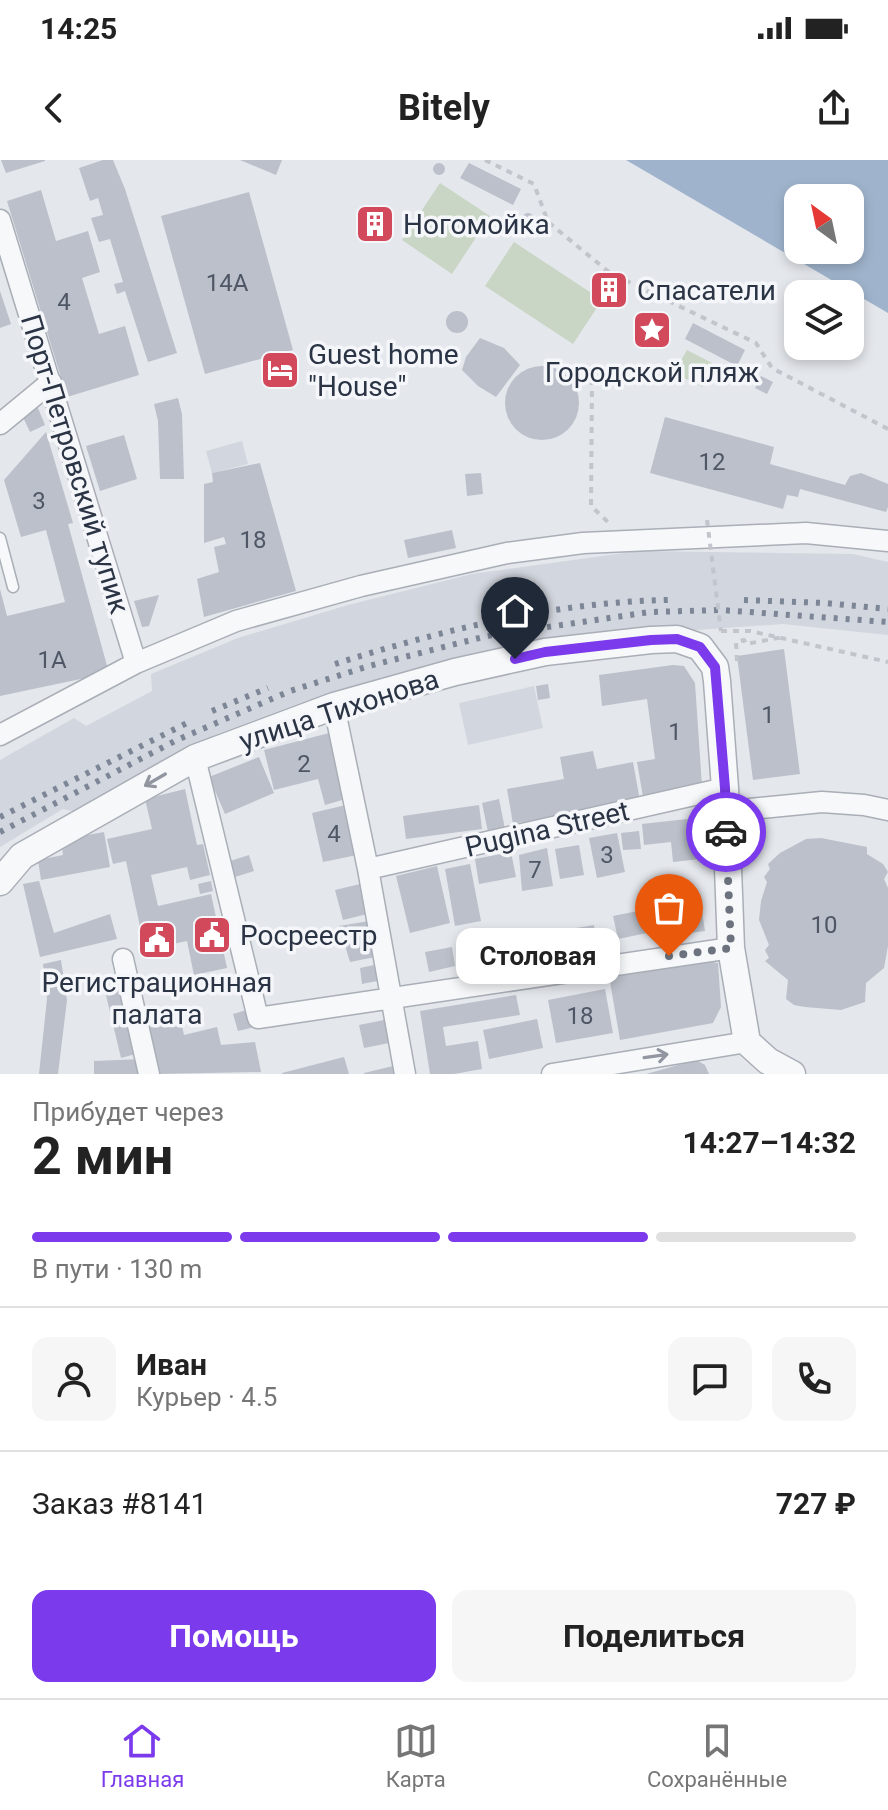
<!DOCTYPE html>
<html lang="ru">
<meta charset="utf-8">
<style>
:root{--surface:#fff;--page:#f6f6f6;--text:#222;--muted:#767676;--line:#e0e0e0;--accent:#7c3aed}
body{margin:0;font-family:Roboto,sans-serif;background:var(--page);color:var(--text);height:100vh;display:flex;flex-direction:column;font-size:30px;white-space:nowrap}
*{box-sizing:border-box;margin:0}
p{font-size:26px;color:var(--muted)}
.icon{flex:none;width:44px;height:44px;fill:none;stroke:currentColor;stroke-width:2;stroke-linecap:round;stroke-linejoin:round}
.map{position:relative;height:914px;overflow:hidden}
.side{display:flex;flex-direction:column;background:var(--surface);flex:1}
.side>*{flex:none}
.needle{width:52px;rotate:327deg}
.controls{position:absolute;left:784px;top:24px;display:grid;gap:16px}
.controls a{display:grid;place-items:center;width:80px;height:80px;border-radius:16px;background:var(--surface);box-shadow:0 4px 12px #0003;font-size:40px}
.pin{position:absolute;display:grid;place-items:center;width:68px;height:68px;color:#fff;margin:-82px -34px;border-radius:50% 50% 50% 0;rotate:-45deg;box-shadow:0 0 8px #0007}
.pin .icon{rotate:45deg}
.courier{position:absolute;display:grid;place-items:center;width:80px;height:80px;margin:-40px;border:6px solid #7c3aed;border-radius:50%;background:#fff;color:#222;box-shadow:0 2px 10px #0007}
.bubble{position:absolute;height:56px;border-radius:16px;background:var(--surface);box-shadow:0 4px 12px #0003;font-size:26px;font-weight:700;line-height:56px;text-align:center}
.head em{font-style:normal;font-weight:700}
.head div{display:flex;flex-direction:column-reverse}
.head{display:flex;align-items:center;justify-content:space-between;height:136px;padding:0 32px}
h1{font-size:52px;font-weight:700;line-height:60px}
.bar{display:grid;grid-template-columns:repeat(4,1fr);gap:12px 8px;align-content:center;height:96px;padding:0 32px}
.bar i{height:10px;border-radius:6px;background:var(--line)}
.bar .active{background:var(--accent)}
.bar p{grid-column:span 4}
.line{display:flex;align-items:center;gap:20px;padding:0 32px;border-top:2px solid var(--line)}
.line div{flex:1}
.round{display:grid;place-items:center;flex:none;width:84px;height:84px;border-radius:16px;background:var(--page)}
.primary-button{display:flex;gap:16px;margin-top:auto;padding:16px 32px}
.primary-button a{flex:1;height:92px;border-radius:16px;background:var(--accent);color:#fff;font-size:32px;font-weight:700;line-height:92px;text-align:center}
.primary-button a+a{background:var(--page);color:var(--text)}
.status{display:flex;justify-content:space-between;align-items:center;height:56px;padding:0 40px;background:var(--surface);direction:ltr}
.status svg{height:22px;fill:currentColor}
header{display:flex;justify-content:space-between;align-items:center;height:104px;padding:0 32px;background:var(--surface);font-size:36px;font-weight:700}
.menu{display:flex;justify-content:space-around;align-items:center;height:112px;border-top:2px solid var(--line);background:var(--surface);font-size:22px;color:var(--muted)}
.menu a{display:grid;justify-items:center;gap:4px}
.menu .active{color:var(--accent)}
.map>svg:first-child{display:block}
.built{fill:#d2d6de}
.green{fill:#c9d6c5}
.water{fill:#9fb4cc;fill-rule:evenodd}
.building{fill:#bbc0ca}
.lines{fill:none;stroke-linecap:round;stroke-linejoin:round}
.service-casing{stroke:#a9aeb7;stroke-width:13}
.minor-casing{stroke:#a9aeb7;stroke-width:23}
.tertiary-casing{stroke:#a9aeb7;stroke-width:29}
.path{stroke:#c2c5cb;stroke-width:4;stroke-dasharray:6 6;stroke-linecap:butt}
.service{stroke:#f7f8fa;stroke-width:10}
.minor{stroke:#f7f8fa;stroke-width:20}
.tertiary{stroke:#f7f8fa;stroke-width:26}
.rail{stroke:#7d8696;stroke-width:6;stroke-dasharray:4 8;stroke-linecap:butt}
.path-bridge{stroke:#c2c5cb;stroke-width:4;stroke-dasharray:6 6;stroke-linecap:butt}
.oneway{stroke:#9196a0}
.done{stroke:#6c737f;stroke-width:8;stroke-dasharray:0 14.4}
.route{stroke:#7c3aed;stroke-width:10}
.labels{text-anchor:middle;dominant-baseline:central;stroke-width:7;stroke-linejoin:round;paint-order:stroke}
.number-label{font-size:24px;fill:#4f5766}
.poi-label{font-size:28px;fill:#2b3445;stroke:#f4f6f9;text-anchor:start}
.street-label{font-size:28px;fill:#2b3445;stroke:#f4f6f9}
</style>
<div class="status"><b>14:25</b><svg viewBox="0 0 49 12"><path d="M0 12V9h3v3zM5 12V6h3v6zM10 12V3h3v9zM15 12V0h3v12zM26 1h20v11H26zM47 4h2v5h-2z"/></svg></div>
<header><svg class="icon" aria-label="back" viewBox="0 0 24 24"><path d="M15 5l-7 7 7 7"/></svg>Bitely<svg class="icon" aria-label="share" viewBox="0 0 24 24"><path d="M12 15V3M7 8l5-5 5 5M5 13v7h14v-7"/></svg></header>
<div class="map">
<svg width="888" height="914" viewBox="0 0 888 914">
<rect width="100%" height="100%" fill="#e4e7ec"/>
<!-- built -->
<path class="built" d="M242 281 248 304 212 313 206 291Z
M639 391 853 394 888 402V475L783 464 611 476 452 500 300 543 217 574 76 652 63 649 0 687V600L74 558 86 566 152 531 151 514 238 478 348 445 472 414Z
M534 526 543 568 468 585 459 543Z"/>
<!-- green -->
<path class="green" d="M440 23 490 56 452 114 402 80Z
M514 82 602 140 573 184 485 126Z
M687 190 714 204 702 227 674 213Z"/>
<!-- water -->
<path class="water" d="M626 0H888V153ZM798 38H850V90H798Z"/>
<!-- building -->
<path class="building" d="M1 0H45V1L6 13Z
M103 0H113L125 29 177 193 148 202 125 131 117 134 114 124 123 122 110 79 99 82 91 58 103 55 98 38 90 41 79 8Z
M240 0H282L276 15Z
M433 9a6 6 0 1 1 12 0a6 6 0 1 1-12 0Z
M469 3 521 29 513 45 460 18Z
M41 30 56 81 88 71 100 112 82 118 99 174 125 166 139 215 67 237 7 41Z
M249 32 293 190 205 214 161 56Z
M522 59a6 6 0 1 1 12 0a6 6 0 1 1-12 0Z
M0 131 11 164 0 168Z
M446 162a11 11 0 1 1 22 0a11 11 0 1 1-22 0Z
M645 165a6 6 0 1 1 12 0a6 6 0 1 1-12 0Z
M693 163 745 190 737 206 685 179Z
M480 178 504 188 520 205 496 237 478 226 462 210 466 197Z
M505 243a37 37 0 1 1 74 0a37 37 0 1 1-74 0Z
M761 216 773 222 767 234 755 228Z
M178 238 182 254 184 319H160L158 261 154 244Z
M38 248 45 265 30 272 22 255Z
M665 257 774 287 770 304 845 325 850 316 861 313 888 324V347L886 352 800 329 798 337 787 335 783 349 650 313Z
M46 272 73 363 68 364 109 513 0 536V429L7 456 65 442 46 370 21 377 4 320Z
M124 275 137 319 100 331 86 286Z
M260 303 296 431 204 457 197 419 219 412 214 387 226 384 224 377 204 383V324L213 322 212 313Z
M481 313 483 334 467 336 465 314Z
M452 370 456 388 408 398 404 380Z
M159 435 149 466 142 467 134 441Z
M784 489 800 614 753 620 737 496Z
M673 505 684 506 695 523 702 626 671 630 643 637 637 602 655 599 647 539 602 546 599 515Z
M548 524 550 538 538 540 536 526Z
M333 572 349 638 325 645 318 619 274 630 264 590Z
M593 591 597 609 633 602 640 641 513 664 507 629 564 619 560 597Z
M259 597 274 633 225 654 209 617Z
M185 629 197 685 203 684 210 715 190 720 187 707 151 715 158 746 211 734 227 808 194 815 187 781 145 790 126 701 113 704 107 679 152 669 145 639Z
M499 639 505 669 488 672 482 643Z
M346 645 357 695 323 702 312 653Z
M479 645 482 669 406 679 403 656Z
M705 657 709 698 673 702 671 682 644 685 642 664Z
M639 671 641 689 623 690 621 673Z
M104 672 110 707 41 720 38 700 63 695 61 680Z
M617 673 625 712 597 718 589 678Z
M821 678 867 687V694L883 704 888 712 884 719 888 728V786L884 808 866 823 865 842 841 850 805 847 794 845 786 839 788 820 765 801 769 798 765 790 769 785 759 760 761 741 767 722 764 717 770 709 768 704 780 693 806 679Z
M579 685 584 715 560 719 555 689Z
M547 688 553 726 522 731 519 695Z
M511 692 516 717 479 724 475 699Z
M249 695 254 711 235 717 230 701Z
M470 704 481 761 455 766 445 709Z
M437 706 450 763 410 773 396 716Z
M39 721 54 773 110 754 117 779 40 797 23 724Z
M211 721 213 731 200 734 198 724Z
M364 723 371 753 343 760 335 730Z
M701 745 705 771 674 775 671 749Z
M648 749 652 772 618 779 613 756Z
M369 761 370 777 380 796 350 802 339 766Z
M594 765 597 787 568 792 564 770Z
M549 769 553 790 527 794 523 774Z
M509 779 513 798 479 805 475 786Z
M452 787 455 806 429 812 425 792Z
M61 800 67 840 58 914H39L47 839 43 804Z
M700 800 718 803 721 847 713 863 620 880 609 816Z
M379 804 382 820 362 824 360 808Z
M127 826 143 892 121 898 105 831Z
M605 829 613 873 556 883 548 840Z
M516 835 520 855 443 867 446 886 478 881 482 909 454 914H430L420 851Z
M250 849 255 867 238 871 233 854Z
M389 859 394 882 364 888 359 865Z
M537 859 543 888 489 899 483 870Z
M181 861 184 875 217 867 221 885 255 882 261 912 157 914 147 868Z
M344 897 349 914H282V913Z
M142 899 144 914H94V901Z
M696 900 705 905 709 914H646Z
M393 906 395 914H364V913Z"/>
<g class="lines">
<!-- service casing -->
<g class="service-casing">
<path id="service" d="M0 378 13 427"/>
</g>
<!-- minor casing -->
<g class="minor-casing">
<path id="minor" d="M0 60 136 503
M0 264 51 222
M334 546 368 709 405 914
M0 575 136 503 236 461 361 426 507 393 583 383 806 373 888 381
M195 598 258 858 731 788
M726 669 750 649 822 642 864 645 888 650
M368 709 725 628
M123 799 149 914
M552 914 747 882"/>
</g>
<!-- tertiary casing -->
<g class="tertiary-casing">
<path id="tertiary" d="M0 722 22 696 195 598 334 546 455 512 545 492 651 480 677 479 700 487 715 507 717 521 725 628 731 788 747 882 768 901 792 914"/>
</g>
<!-- path -->
<path class="path" d="M485 0 534 24 548 62 610 113 756 183 772 208 888 269
M592 219 591 346 609 363
M721 471H750L888 502
M737 501 736 482 744 480 746 484 783 477"/>
<!-- service -->
<use href="#service" class="service"/>
<!-- minor -->
<use href="#minor" class="minor"/>
<!-- tertiary -->
<use href="#tertiary" class="tertiary"/>
<!-- rail -->
<path class="rail" d="M744 440 825 443 888 449
M335 504C442 470 556 442 668 440
M212 551 268 528
M0 657 187 563
M0 672 177 580 290 531 369 506 487 476 650 452 721 450 888 462"/>
<!-- path-bridge -->
<path class="path-bridge" d="M707 360 721 471"/>
</g>
<!-- one-way arrows -->
<defs><path id="oneway-shaft" d="M-6 0H5M1.5-3L5.5 0L1.5 3" fill="none" stroke-width="1.6" stroke-linecap="round" stroke-linejoin="round" transform="scale(2)"/></defs>
<g class="oneway">
<use href="#oneway-shaft" transform="translate(155 620) rotate(150)"/>
<use href="#oneway-shaft" transform="translate(656 896) rotate(-8)"/>
</g>
<g class="lines">
<!-- done -->
<path class="done" d="M669 796 731 788 726 672"/>
<!-- route -->
<path class="route" d="M515 499 545 492 651 480 677 479 700 487 715 507 725 628 726 672"/>
</g>
<!-- icons -->
<defs>
<g id="building-square" transform="scale(2)"><rect x="-9" y="-9" width="18" height="18" rx="4" fill="#d1495b" stroke="#f4f6f9"/><path d="M-4-6H4V6H1V3H-1V6H-4ZM-2.5-4.3h1.7v1.8h-1.7ZM.8-4.3h1.7v1.8H.8ZM-2.5-1h1.7V.8h-1.7ZM.8-1h1.7V.8H.8Z" fill="#fff"/></g>
<g id="sight-square" transform="scale(2)"><rect x="-9" y="-9" width="18" height="18" rx="4" fill="#d1495b" stroke="#f4f6f9"/><path d="M0-6L1.8-2.2L6-1.7L2.9 1.2L3.7 5.4L0 3.3L-3.7 5.4L-2.9 1.2L-6-1.7L-1.8-2.2Z" fill="#fff"/></g>
<g id="hotel-square" transform="scale(2)"><rect x="-9" y="-9" width="18" height="18" rx="4" fill="#d1495b" stroke="#f4f6f9"/><path d="M-6-4.5h1.5V1H6V5H4.5V3h-9V5H-6ZM-4 0a1.8 1.8 0 1 1 3.6 0ZM.5 0V-2.5h3Q6-2.5 6 0Z" fill="#fff"/></g>
<g id="civic-square" transform="scale(2)"><rect x="-9" y="-9" width="18" height="18" rx="4" fill="#d1495b" stroke="#f4f6f9"/><path d="M-.6-6.5H3V-4.5H.6V-3L4-1V1h2V6H-6V1h2V-1L-.6-3ZM-1.2 2.5V6h2.4V2.5Z" fill="#fff"/></g>
</defs>
<g fill-rule="evenodd">
<use href="#building-square" x="375" y="64"/>
<use href="#building-square" x="609" y="130"/>
<use href="#sight-square" x="652" y="170"/>
<use href="#hotel-square" x="280" y="210"/>
<use href="#civic-square" x="212" y="775"/>
<use href="#civic-square" x="157" y="780"/>
</g>
<g class="labels">
<!-- number labels -->
<g class="number-label">
<text x="227" y="123">14А</text>
<text x="64" y="142">4</text>
<text x="712" y="302">12</text>
<text x="39" y="341">3</text>
<text x="253" y="380">18</text>
<text x="52" y="500">1А</text>
<text x="768" y="555">1</text>
<text x="675" y="572">1</text>
<text x="304" y="604">2</text>
<text x="334" y="674">4</text>
<text x="607" y="695">3</text>
<text x="535" y="710">7</text>
<text x="824" y="765">10</text>
<text x="580" y="856">18</text>
</g>
<!-- poi labels -->
<g class="poi-label">
<text x="403" y="64">Ногомойка</text>
<text x="637" y="130">Спасатели</text>
<text x="308" y="194">Guest home<tspan x="308" dy="32">"House"</tspan></text>
<text x="652" y="212" text-anchor="middle">Городской пляж</text>
<text x="240" y="775">Росреестр</text>
<text x="157" y="822" text-anchor="middle">Регистрационная<tspan x="157" dy="32">палата</tspan></text>
</g>
<!-- street labels -->
<g class="street-label">
<text transform="translate(75 304) rotate(73)">Порт-Петровский тупик</text>
<text transform="translate(339 550) rotate(-18)">улица Тихонова</text>
<text transform="translate(547 669) rotate(-13)">Pugina Street</text>
</g>
</g>
</svg>
<div class="controls">
<a><svg class="needle" viewBox="-14 -14 28 28"><path d="M0-13l5 13h-10z" fill="#e53935"/><path d="M0 13l5-13h-10z" fill="#767676"/></svg></a>
<a><svg class="icon" aria-label="layers" viewBox="0 0 24 24"><path d="M12 4l9 5-9 5-9-5zM3 14l9 5 9-5"/></svg></a>
</div>
<div class="pin" style="left:669px;top:796px;background:#ea580c"><svg class="icon" aria-label="bag" viewBox="0 0 24 24"><path d="M5 8h14l-1 12H6zM9 8a3 3 0 0 1 6 0"/></svg></div>
<div class="pin" style="left:515px;top:499px;background:#1f2937"><svg class="icon" aria-label="home" viewBox="0 0 24 24"><path d="M3 11l9-7 9 7M6 9v11h12V9"/></svg></div>
<div class="courier" style="left:726px;top:672px"><svg class="icon" aria-label="car" viewBox="0 0 24 24"><path d="M5 17H2v-5l4-1 3-4h7l3 4 3 1v5h-3M9 17h6M6 11h13"/><circle cx="7" cy="17" r="2"/><circle cx="17" cy="17" r="2"/></svg></div>
<div class="bubble" style="left:456px;top:768px;width:164px">Столовая</div>
</div>
<section class="side">
<div class="head"><div><h1>2 мин</h1><p>Прибудет через</p></div><em>14:27–14:32</em></div>
<div class="bar"><i class="active"></i><i class="active"></i><i class="active"></i><i></i><p>В пути · 130 m</p></div>
<div class="line" style="height:144px"><a class="round"><svg class="icon" aria-label="person" viewBox="0 0 24 24"><circle cx="12" cy="8" r="4"/><path d="M4 21q1-7 8-7t8 7"/></svg></a><div><b>Иван</b><p>Курьер · 4.5</p></div><a class="round"><svg class="icon" aria-label="chat" viewBox="0 0 24 24"><path d="M4 5h16v11H9l-5 4z"/></svg></a><a class="round"><svg class="icon" aria-label="phone" viewBox="0 0 24 24"><path d="M5 4h4l2 5-3 2q2 4 5 5l2-3 5 2v4C11 20 4 13 5 4z"/></svg></a></div>
<div class="line" style="height:104px"><div>Заказ #8141</div><b>727 ₽</b></div>
<div class="primary-button"><a>Помощь</a><a>Поделиться</a></div>
</section>
<nav class="menu">
<a class="active"><svg class="icon" aria-label="home" viewBox="0 0 24 24"><path d="M3 11l9-7 9 7M6 9v11h12V9"/></svg>Главная</a>
<a><svg class="icon" aria-label="map" viewBox="0 0 24 24"><path d="M3 6l6-2 6 2 6-2v14l-6 2-6-2-6 2zM9 4v14M15 6v14"/></svg>Карта</a>
<a><svg class="icon" aria-label="saved" viewBox="0 0 24 24"><path d="M7 4h10v16l-5-4-5 4z"/></svg>Сохранённые</a>
</nav>
